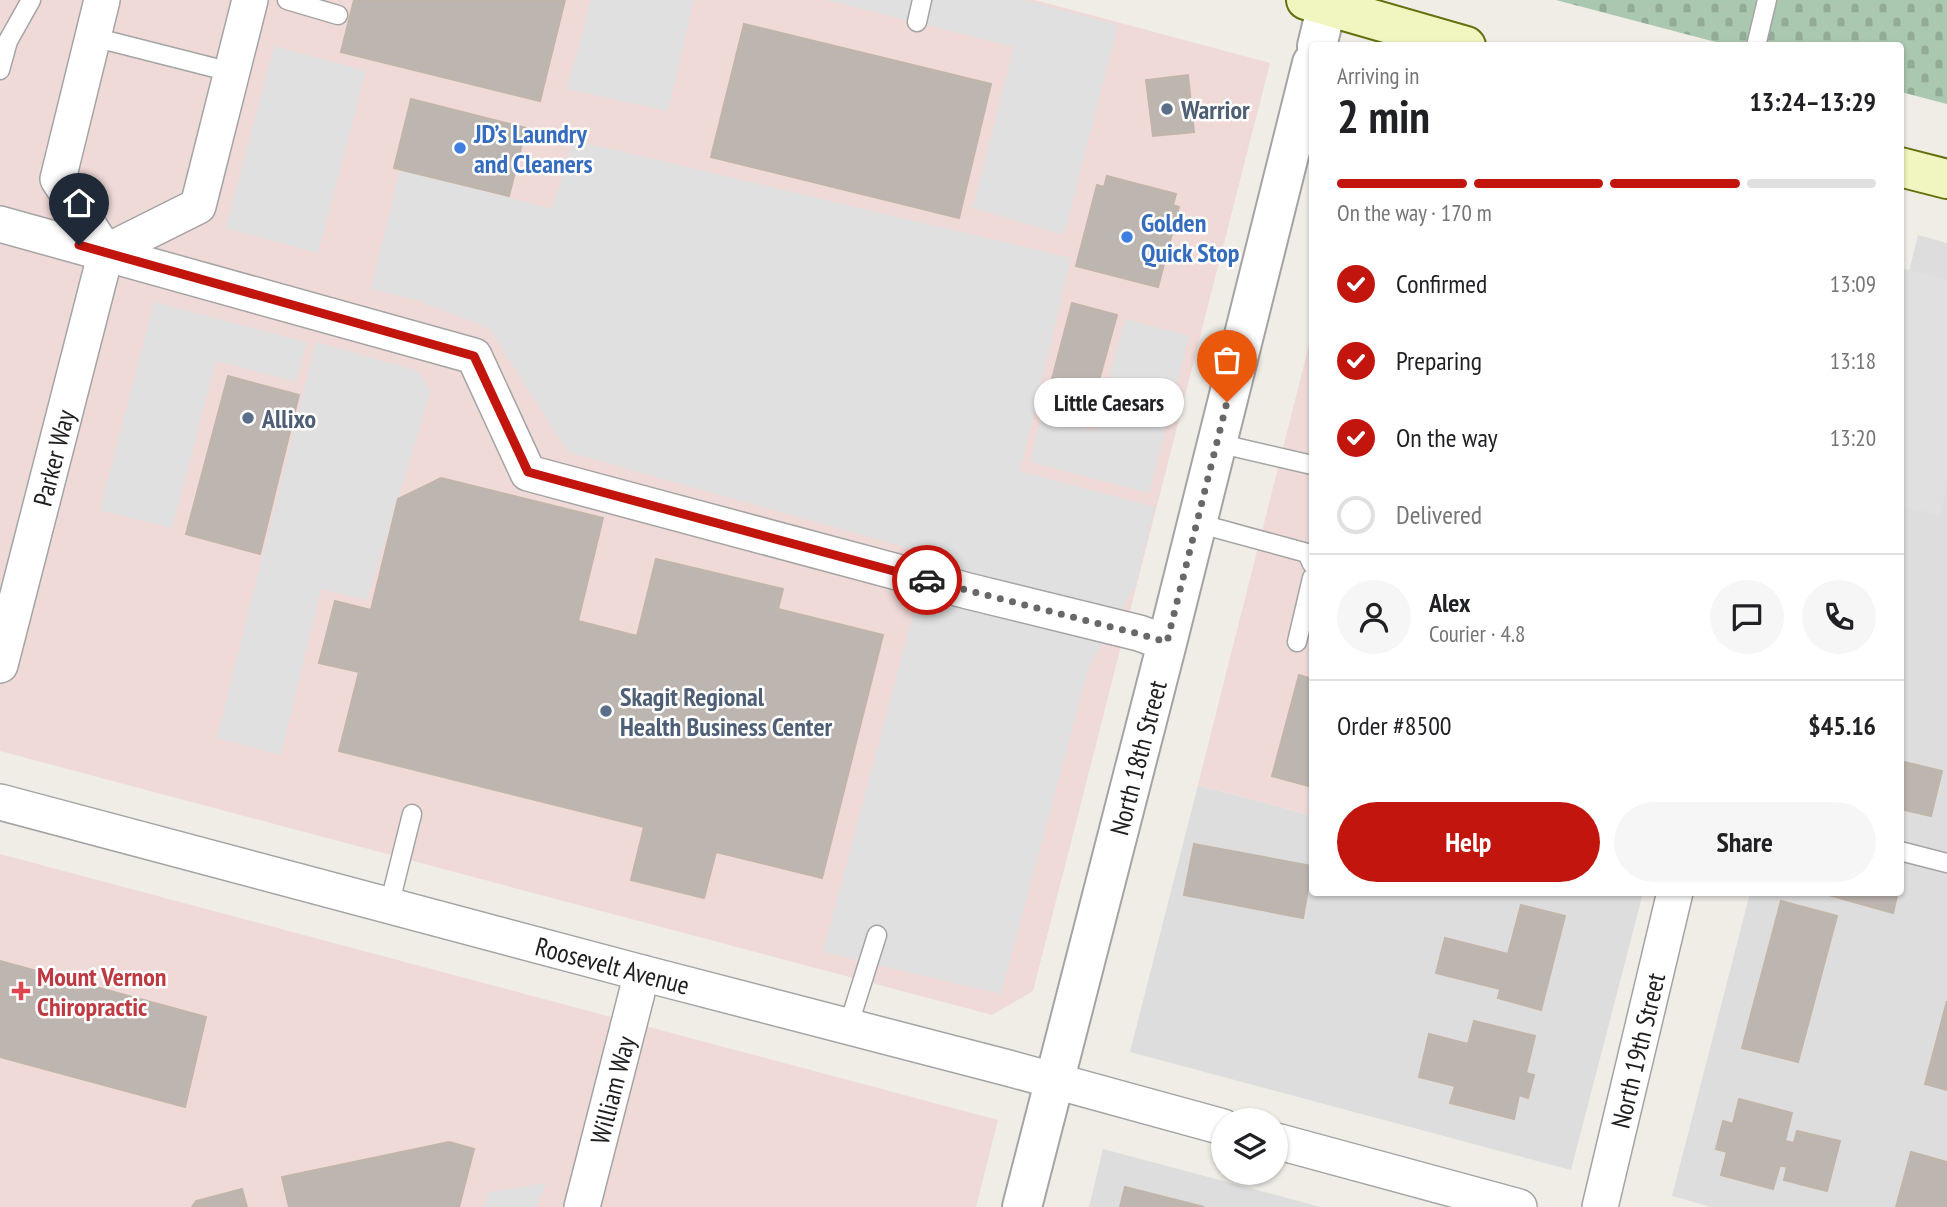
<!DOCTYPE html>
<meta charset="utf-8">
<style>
:root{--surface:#fff;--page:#f6f6f6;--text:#202124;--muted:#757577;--line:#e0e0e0;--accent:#c2150e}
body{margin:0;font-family:"PT Sans Narrow",sans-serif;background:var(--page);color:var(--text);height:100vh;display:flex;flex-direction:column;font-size:26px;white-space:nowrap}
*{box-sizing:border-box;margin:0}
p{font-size:23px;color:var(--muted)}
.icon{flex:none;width:38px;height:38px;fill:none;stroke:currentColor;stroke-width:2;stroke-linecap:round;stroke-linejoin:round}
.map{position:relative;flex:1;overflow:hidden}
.details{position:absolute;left:1309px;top:42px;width:595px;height:854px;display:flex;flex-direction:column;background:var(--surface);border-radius:7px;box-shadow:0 2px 5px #0004}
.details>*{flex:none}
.buttons{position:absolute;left:1211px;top:1108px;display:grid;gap:14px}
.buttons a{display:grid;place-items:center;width:77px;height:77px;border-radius:50%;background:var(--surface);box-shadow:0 2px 5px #0004;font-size:35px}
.pin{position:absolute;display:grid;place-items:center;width:60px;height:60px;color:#fff;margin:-72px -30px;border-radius:50% 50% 50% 0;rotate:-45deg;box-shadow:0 0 7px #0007}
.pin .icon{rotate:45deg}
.courier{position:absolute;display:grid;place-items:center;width:70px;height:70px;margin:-35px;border:5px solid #c2150e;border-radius:50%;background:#fff;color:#222;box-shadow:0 2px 9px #0007}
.bubble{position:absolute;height:49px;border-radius:24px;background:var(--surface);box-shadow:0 2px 5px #0004;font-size:23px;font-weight:700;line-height:49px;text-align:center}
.headline em{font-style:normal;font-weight:700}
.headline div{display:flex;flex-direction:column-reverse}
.headline{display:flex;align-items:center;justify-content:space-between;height:119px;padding:0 28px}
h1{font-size:46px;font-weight:700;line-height:52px}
.bar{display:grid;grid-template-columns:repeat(4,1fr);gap:10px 7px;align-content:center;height:84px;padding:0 28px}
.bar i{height:9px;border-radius:5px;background:var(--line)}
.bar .on{background:var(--accent)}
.bar p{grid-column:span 4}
.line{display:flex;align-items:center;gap:18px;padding:0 28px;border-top:2px solid var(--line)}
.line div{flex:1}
.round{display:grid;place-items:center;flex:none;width:74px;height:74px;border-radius:37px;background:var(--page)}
ol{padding:0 28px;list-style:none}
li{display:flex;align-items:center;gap:21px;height:77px}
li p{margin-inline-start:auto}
li .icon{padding:7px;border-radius:50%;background:var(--accent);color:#fff;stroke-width:4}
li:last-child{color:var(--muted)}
li i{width:38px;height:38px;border:4px solid var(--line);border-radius:50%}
.button{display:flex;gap:14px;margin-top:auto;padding:14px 28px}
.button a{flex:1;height:80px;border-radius:42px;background:var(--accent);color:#fff;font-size:28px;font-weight:700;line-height:80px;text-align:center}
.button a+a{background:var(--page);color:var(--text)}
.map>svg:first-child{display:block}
.residential{fill:#dedddd}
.commercial{fill:#efdad8}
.cemetery{fill:url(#cemetery-stones)}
.parking{fill:#e0e0e0}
.building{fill:#bdb6b0;stroke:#c1b5aa;stroke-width:2}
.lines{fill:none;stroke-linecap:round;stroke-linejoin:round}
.service-casing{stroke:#a4a4a4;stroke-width:21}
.minor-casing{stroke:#a4a4a4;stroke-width:38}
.tertiary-casing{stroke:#a4a4a4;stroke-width:42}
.secondary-casing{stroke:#63710d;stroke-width:42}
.service{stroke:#fff;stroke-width:18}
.minor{stroke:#fff;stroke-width:35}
.tertiary{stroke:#fff;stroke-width:38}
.secondary{stroke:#f1f5c0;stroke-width:38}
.done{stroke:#696866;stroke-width:7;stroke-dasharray:0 12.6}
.route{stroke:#c2150e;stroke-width:9}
.service-dot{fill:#5c6f8a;stroke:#fff;stroke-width:2.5}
.shop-dot{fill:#3f7fe0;stroke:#fff;stroke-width:2.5}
.health-dot{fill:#e0444e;stroke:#fff;stroke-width:2.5}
.labels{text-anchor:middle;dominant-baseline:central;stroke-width:5;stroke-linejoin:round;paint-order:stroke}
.service-label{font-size:26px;font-weight:bold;fill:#4e5e75;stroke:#fff;text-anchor:start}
.shop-label{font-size:26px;font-weight:bold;fill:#366cbe;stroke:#fff;text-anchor:start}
.street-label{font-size:26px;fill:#202020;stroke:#fff}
.health-label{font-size:26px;font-weight:bold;fill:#be3a42;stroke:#fff;text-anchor:start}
</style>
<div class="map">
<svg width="1947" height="1207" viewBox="0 0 1947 1207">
<defs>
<pattern id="cemetery-stones" width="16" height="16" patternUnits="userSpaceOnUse" patternTransform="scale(1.75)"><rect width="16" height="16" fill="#aac7af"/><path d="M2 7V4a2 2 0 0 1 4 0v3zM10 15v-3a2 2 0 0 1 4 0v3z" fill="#92ab96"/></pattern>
</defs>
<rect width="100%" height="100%" fill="#f0ede7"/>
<!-- residential -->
<path class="residential" d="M1918 235 1947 243V1207H1711L1672 1196 1750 893 1900 892 1901 303Z
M1198 785 1312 816V892L1643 893 1571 1170 1130 1052Z
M1103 1149 1321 1207H1089Z"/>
<!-- commercial -->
<path class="commercial" d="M0 0H1035L1270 63 1033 991 992 1015 0 751Z
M1312 333V816L1198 785Z
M0 854 998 1120 976 1207H0Z"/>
<!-- cemetery -->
<path class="cemetery" d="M1556 0H1947V104L1901 92 1900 46 1727 45Z"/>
<!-- parking -->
<path class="parking" d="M591 0H694L668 111 567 89Z
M827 0H1024L1118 25 1064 235 973 208 1014 47Z
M274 46 366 71 318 253 226 228Z
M573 140 1071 258 1020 471 1155 507 1135 587 1089 667 1001 994 823 952 929 554 568 452 489 328 416 300 371 289 400 169 552 209Z
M1901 268 1947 280V486L1940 515 1901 506Z
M154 302 307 342 296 382 216 361 172 528 100 510Z
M1125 319 1189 336 1149 493 1030 462 1041 417 1095 431Z
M316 342 418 371 431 391 367 600 321 589 281 755 217 738Z
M546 1183 537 1207H483L489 1192Z"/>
<!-- building -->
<path class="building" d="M354 0H565L540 101 341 52Z
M744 24 991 84 959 218 711 157Z
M1188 75 1194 132 1153 136 1146 80Z
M411 99 526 128 509 196 394 168Z
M1107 176 1176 194 1173 205 1179 207 1158 287 1076 266 1097 185 1104 187Z
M1072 303 1117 315 1087 424 1043 413Z
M228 376 299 395 260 554 186 534Z
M441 478 603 518 578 621 637 636 656 559 783 589 778 609 883 635 822 878 716 852 704 898 631 880 644 827 339 751 359 672 319 663 335 601 371 610 398 499Z
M1299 675 1312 679V787L1272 776Z
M1900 761 1942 771 1931 816 1900 809Z
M1194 844 1312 866 1303 918 1184 895Z
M1818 892H1898L1893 913Z
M1781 901 1837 916 1798 1062 1742 1048Z
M1521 905 1565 916 1541 1010 1498 998 1500 989 1436 973 1445 938 1508 954Z
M0 961 206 1017 185 1107 0 1057Z
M1947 1001V1090L1925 1084Z
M1474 1021 1535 1036 1526 1073 1534 1075 1528 1098 1519 1095 1514 1119 1450 1103 1455 1086 1419 1077 1429 1034 1468 1044Z
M1739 1099 1792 1113 1785 1141 1794 1143 1797 1131 1840 1141 1827 1191 1784 1180 1787 1167 1780 1165 1773 1189 1721 1175 1727 1152 1716 1149 1723 1121 1733 1124Z
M449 1142 474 1149 459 1207H289L282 1177Z
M1911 1152 1947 1162V1207H1896Z
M1125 1187 1204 1207H1120Z
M242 1189 247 1207H192L196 1201Z"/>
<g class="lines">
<!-- service casing -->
<g class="service-casing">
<path id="service" d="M287 0 338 15
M917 22 922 0
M93 37 231 72
M1756 46 1767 0
M0 70 8 41 31 0
M1217 443 1312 465
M1197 523 1307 553 1312 564
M1297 642 1312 578
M1900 851 1947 863
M389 906 412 814
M848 1027 877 935"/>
</g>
<!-- minor casing -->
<g class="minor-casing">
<g id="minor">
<path d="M0 224 474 356 528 473 968 591 1139 633 1167 643"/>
<path d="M106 252 198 206 250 0"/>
<path id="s1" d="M0 665 106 252 58 179 102 0"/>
<path id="s2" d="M0 802 642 973 1008 1068 1223 1127"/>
<path d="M1276 1141 1519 1207"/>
<path id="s3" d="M582 1207 642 973"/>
<path id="s4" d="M1600 1207 1675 892"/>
</g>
</g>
<!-- tertiary casing -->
<g class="tertiary-casing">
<g id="tertiary">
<path d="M1317 46 1327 5"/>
<path id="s5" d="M1022 1207 1167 643 1312 63"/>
</g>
</g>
<!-- secondary casing -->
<g class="secondary-casing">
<path id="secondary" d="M1306 0 1466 46
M1900 167 1947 179"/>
</g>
<!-- service -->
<use href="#service" class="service"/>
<!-- minor -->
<use href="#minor" class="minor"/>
<!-- tertiary -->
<use href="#tertiary" class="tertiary"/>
<!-- secondary -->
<use href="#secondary" class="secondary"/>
</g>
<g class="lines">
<!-- done -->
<path class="done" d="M927 580 1139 634 1167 642 1227 402"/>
<!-- route -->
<path class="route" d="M79 245 474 356 528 472 927 580"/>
</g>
<!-- markers -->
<g class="service-dot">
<circle cx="1167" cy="109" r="7"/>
<circle cx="248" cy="418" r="7"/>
<circle cx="606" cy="711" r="7"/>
</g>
<g class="shop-dot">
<circle cx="460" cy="148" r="7"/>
<circle cx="1127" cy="237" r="7"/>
</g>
<path class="health-dot" d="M17.5 980.5h7v7h7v7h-7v7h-7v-7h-7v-7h7z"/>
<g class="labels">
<!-- service labels -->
<g class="service-label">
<text x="1181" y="109">Warrior</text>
<text x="262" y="418">Allixo</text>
<text x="620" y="696">Skagit Regional<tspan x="620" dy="30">Health Business Center</tspan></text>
</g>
<!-- shop labels -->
<g class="shop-label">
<text x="474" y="133">JD’s Laundry<tspan x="474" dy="30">and Cleaners</tspan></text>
<text x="1141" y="222">Golden<tspan x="1141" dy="30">Quick Stop</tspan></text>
</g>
<!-- street labels -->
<g class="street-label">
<text stroke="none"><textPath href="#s1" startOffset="214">Parker Way</textPath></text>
<text stroke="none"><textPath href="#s5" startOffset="464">North 18th Street</textPath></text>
<text stroke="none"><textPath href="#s2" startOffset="634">Roosevelt Avenue</textPath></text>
<text stroke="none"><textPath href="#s4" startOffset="161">North 19th Street</textPath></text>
<text stroke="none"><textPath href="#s3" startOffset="121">William Way</textPath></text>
</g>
<!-- health labels -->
<g class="health-label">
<text x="37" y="976">Mount Vernon<tspan x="37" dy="30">Chiropractic</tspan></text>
</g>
</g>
</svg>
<div class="buttons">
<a><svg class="icon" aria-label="layers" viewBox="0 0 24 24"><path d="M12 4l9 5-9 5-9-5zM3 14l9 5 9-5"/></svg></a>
</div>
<div class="pin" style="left:1227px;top:402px;background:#ea580c"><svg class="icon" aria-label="bag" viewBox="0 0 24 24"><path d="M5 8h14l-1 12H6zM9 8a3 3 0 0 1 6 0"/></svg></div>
<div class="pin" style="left:79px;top:245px;background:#1f2937"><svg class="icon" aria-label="home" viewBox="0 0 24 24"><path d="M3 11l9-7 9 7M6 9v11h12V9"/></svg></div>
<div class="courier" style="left:927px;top:580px"><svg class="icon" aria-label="car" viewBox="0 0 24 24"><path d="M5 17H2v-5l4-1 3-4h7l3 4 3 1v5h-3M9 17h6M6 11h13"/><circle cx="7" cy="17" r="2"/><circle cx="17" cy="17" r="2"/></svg></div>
<div class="bubble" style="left:1034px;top:378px;width:150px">Little Caesars</div>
<section class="details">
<div class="headline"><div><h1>2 min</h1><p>Arriving in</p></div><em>13:24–13:29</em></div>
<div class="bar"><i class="on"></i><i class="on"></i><i class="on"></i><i></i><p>On the way · 170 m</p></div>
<ol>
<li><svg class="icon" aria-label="check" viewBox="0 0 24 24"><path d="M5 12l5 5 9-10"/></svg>Confirmed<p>13:09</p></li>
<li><svg class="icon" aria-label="check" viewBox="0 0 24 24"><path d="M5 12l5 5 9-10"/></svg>Preparing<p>13:18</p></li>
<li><svg class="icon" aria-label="check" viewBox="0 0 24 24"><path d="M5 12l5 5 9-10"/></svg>On the way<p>13:20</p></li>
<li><i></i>Delivered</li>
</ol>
<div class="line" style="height:126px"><a class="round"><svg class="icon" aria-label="person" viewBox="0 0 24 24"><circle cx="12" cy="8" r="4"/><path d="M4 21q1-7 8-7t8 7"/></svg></a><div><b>Alex</b><p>Courier · 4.8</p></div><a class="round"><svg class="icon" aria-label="chat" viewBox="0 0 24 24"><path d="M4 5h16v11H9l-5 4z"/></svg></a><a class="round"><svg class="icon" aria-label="phone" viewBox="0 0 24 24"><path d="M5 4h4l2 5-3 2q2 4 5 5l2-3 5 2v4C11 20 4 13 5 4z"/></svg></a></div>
<div class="line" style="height:91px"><div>Order #8500</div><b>$45.16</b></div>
<div class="button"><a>Help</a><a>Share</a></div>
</section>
</div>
